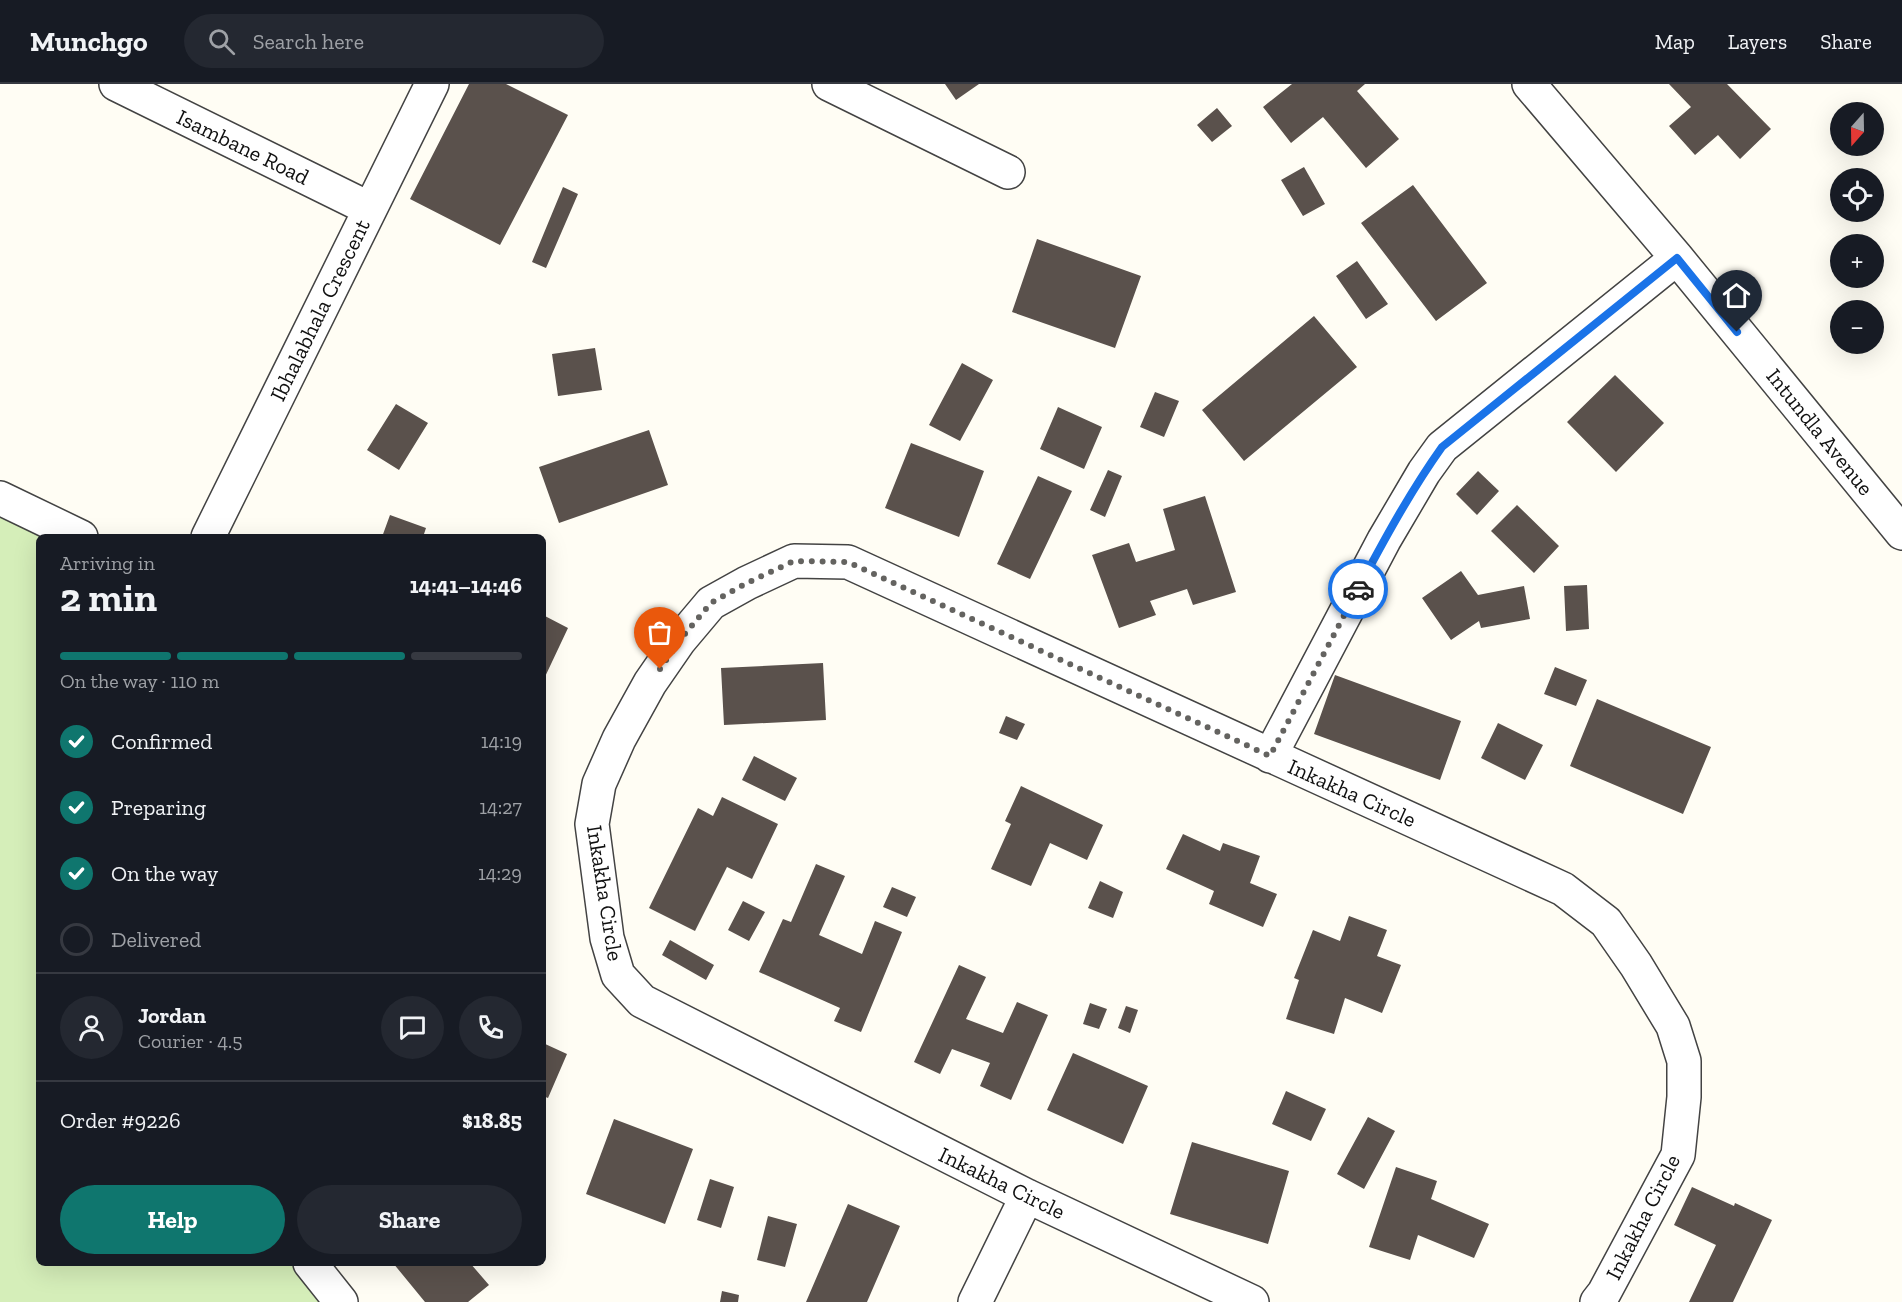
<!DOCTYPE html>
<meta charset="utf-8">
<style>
:root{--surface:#171b24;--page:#242831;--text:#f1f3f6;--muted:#9ea1a6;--line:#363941;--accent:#0f766e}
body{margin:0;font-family:"Zilla Slab",serif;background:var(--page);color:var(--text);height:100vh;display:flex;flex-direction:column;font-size:22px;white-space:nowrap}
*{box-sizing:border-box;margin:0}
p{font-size:20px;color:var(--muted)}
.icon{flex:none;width:33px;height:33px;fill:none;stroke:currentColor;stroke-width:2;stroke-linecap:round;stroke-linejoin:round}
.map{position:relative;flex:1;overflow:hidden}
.sheet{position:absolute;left:36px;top:450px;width:510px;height:732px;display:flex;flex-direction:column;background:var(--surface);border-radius:9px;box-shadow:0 6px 24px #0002}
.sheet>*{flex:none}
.needle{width:39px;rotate:200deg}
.fabs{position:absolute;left:1830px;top:18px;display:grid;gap:12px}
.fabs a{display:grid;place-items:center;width:54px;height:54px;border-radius:50%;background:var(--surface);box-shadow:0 6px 24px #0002;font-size:30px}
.pin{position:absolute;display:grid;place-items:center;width:51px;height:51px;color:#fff;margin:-62px -26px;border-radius:50% 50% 50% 0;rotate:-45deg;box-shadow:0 0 6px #0007}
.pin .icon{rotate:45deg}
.courier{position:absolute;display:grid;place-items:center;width:60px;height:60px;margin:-30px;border:4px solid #1a73e8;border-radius:50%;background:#fff;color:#222;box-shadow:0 2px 8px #0007}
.overview em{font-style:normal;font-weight:700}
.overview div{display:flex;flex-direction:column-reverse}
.overview{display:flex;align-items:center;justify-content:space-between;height:102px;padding:0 24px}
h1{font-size:39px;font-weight:700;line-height:45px}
.bar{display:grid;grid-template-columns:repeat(4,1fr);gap:9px 6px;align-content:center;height:72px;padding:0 24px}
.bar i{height:8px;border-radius:4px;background:var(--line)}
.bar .on{background:var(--accent)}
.bar p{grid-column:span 4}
.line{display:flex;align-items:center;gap:15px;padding:0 24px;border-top:2px solid var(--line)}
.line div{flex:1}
.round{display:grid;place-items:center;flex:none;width:63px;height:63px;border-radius:32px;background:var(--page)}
ol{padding:0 24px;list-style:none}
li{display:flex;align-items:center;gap:18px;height:66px}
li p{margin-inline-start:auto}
li .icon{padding:6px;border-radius:50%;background:var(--accent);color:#fff;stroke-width:4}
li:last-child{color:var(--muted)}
li i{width:33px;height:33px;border:3px solid var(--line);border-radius:50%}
.action{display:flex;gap:12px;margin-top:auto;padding:12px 24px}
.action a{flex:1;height:69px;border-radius:36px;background:var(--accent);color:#fff;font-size:24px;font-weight:700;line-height:69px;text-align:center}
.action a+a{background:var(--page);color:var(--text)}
header{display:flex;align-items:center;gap:36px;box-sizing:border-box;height:84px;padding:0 30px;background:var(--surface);border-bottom:2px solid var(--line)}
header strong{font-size:28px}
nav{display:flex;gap:33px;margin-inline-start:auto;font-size:21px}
.search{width:420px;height:54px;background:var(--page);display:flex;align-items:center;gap:15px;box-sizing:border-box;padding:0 21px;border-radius:33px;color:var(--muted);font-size:22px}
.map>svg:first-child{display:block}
.green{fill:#d5eeb9}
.building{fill:#5a514c}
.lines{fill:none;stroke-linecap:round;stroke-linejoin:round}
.minor-casing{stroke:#434343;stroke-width:36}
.minor{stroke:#fff;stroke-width:33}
.done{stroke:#646360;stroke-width:6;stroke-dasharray:0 10.8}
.route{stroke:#1a73e8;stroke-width:8}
.labels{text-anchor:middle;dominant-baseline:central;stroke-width:6;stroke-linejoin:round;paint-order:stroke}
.street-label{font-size:22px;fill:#101010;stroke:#fff}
</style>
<header>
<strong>Munchgo</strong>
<div class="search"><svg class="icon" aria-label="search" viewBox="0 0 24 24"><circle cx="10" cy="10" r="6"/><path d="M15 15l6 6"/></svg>Search here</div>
<nav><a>Map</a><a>Layers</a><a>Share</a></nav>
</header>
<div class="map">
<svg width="1902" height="1218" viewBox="0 0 1902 1218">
<rect width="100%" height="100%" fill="#fffdf4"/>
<!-- green -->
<path class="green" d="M0 427 54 453H39V1179H299L329 1218H0Z"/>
<!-- building -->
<path class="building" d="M469 0H506L568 31 500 161 410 115Z
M945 0H979L956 16Z
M1292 0H1365L1357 7 1399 55 1366 84 1323 33 1291 59 1263 23Z
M1669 0H1727L1771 45 1740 75 1718 51 1695 71 1669 42 1691 23Z
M1217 24 1232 42 1212 58 1197 41Z
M1304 83 1325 120 1303 132 1281 96Z
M1413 101 1487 199 1436 237 1361 139Z
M563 103 578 110 546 184 532 178Z
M1037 155 1141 192 1115 264 1012 228Z
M1357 177 1388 220 1366 235 1336 192Z
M1314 232 1357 283 1244 377 1202 326Z
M595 264 602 306 558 312 552 270Z
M962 279 993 296 960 357 929 341Z
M1615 291 1664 339 1616 388 1567 338Z
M1155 308 1179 317 1164 353 1140 343Z
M396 320 428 339 399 386 367 366Z
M1058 323 1102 343 1084 385 1040 365Z
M649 346 668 401 559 439 539 383Z
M911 359 984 387 959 453 885 424Z
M1108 386 1122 392 1105 433 1090 426Z
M1478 387 1499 407 1477 431 1456 410Z
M1038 392 1072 407 1030 495 997 480Z
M1205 412 1236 508 1193 521 1187 505 1150 517 1156 531 1119 544 1092 471 1129 459 1136 478 1175 466 1163 425Z
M1517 421 1559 462 1534 489 1491 447Z
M390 431 426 444 423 453H382Z
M1461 487 1478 511 1524 502 1530 535 1481 544 1479 537 1451 556 1422 514Z
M1587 501 1589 545 1566 547 1564 502Z
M543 531 568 544 543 597Z
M823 579 826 636 724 641 721 584Z
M1555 583 1587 596 1576 622 1544 610Z
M1335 591 1461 637 1440 696 1314 650Z
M1597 615 1711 663 1683 730 1570 682Z
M1006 632 1025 640 1017 656 999 649Z
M1498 639 1543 661 1525 696 1481 674Z
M754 672 797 694 785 717 742 696Z
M1021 702 1103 741 1087 776 1050 759 1031 802 991 785 1011 740 1005 737Z
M722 713 778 740 752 795 727 783 695 847 649 824 698 724 713 732Z
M1183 750 1220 767 1223 759 1260 772 1250 799 1277 810 1263 843 1209 820 1214 807 1166 785Z
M816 780 845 792 819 851 862 870 875 837 902 848 861 948 834 937 840 924 759 888 783 835 791 838Z
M1100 797 1123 808 1113 834 1088 824Z
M892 803 916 813 907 833 883 823Z
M743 817 765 828 749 857 728 846Z
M1349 832 1387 846 1377 872 1401 881 1382 929 1345 914 1334 950 1286 935 1299 896 1294 894 1313 846 1340 857Z
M670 856 714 881 706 896 662 871Z
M959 881 986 893 966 935 1003 949 1017 918 1048 931 1011 1016 980 1002 990 979 952 965 940 990 914 978Z
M1090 919 1107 925 1099 945 1083 940Z
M1126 922 1138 926 1130 949 1118 944Z
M543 959 567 970 548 1014 543 1012Z
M1073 969 1148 1002 1123 1060 1047 1026Z
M1286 1007 1326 1025 1311 1057 1272 1040Z
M1368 1033 1395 1047 1364 1105 1337 1090Z
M614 1035 693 1065 665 1140 586 1110Z
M1192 1058 1289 1087 1268 1160 1170 1130Z
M1396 1083 1437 1097 1431 1115 1489 1140 1474 1174 1418 1151 1410 1176 1369 1163Z
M710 1095 734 1103 721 1144 697 1136Z
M1692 1103 1734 1122 1735 1119 1772 1136 1733 1218H1689L1716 1161 1674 1141Z
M848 1120 900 1142 867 1218H806Z
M768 1132 797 1140 785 1183 757 1176Z
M393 1179H470L489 1201 468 1218H425Z
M722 1207 739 1211 738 1218H720Z"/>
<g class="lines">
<!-- minor casing -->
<g class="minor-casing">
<path id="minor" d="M116 0 370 125
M829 0 1008 88
M1529 0 1677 174 1902 449
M0 414 81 453
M208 453 432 0
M1270 672 1384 456 1424 388 1442 363 1677 174
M310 1179 341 1218
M975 1218 1027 1112
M1252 1218 1027 1112 642 917 618 891 607 854 592 740 599 700 619 655 650 599 679 557 711 519 747 499 794 477 848 478 1563 805 1606 838 1636 881 1673 942 1684 977V1013L1678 1071 1604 1209 1597 1218"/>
</g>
<!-- minor -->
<use href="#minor" class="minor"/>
</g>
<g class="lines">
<!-- done -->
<path class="done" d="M660 585 679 557 711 519 747 499 794 477 848 478 1270 672 1358 505"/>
<!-- route -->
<path class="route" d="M1358 505C1384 456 1410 408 1442 363L1677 174 1737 248"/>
</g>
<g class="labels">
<!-- street labels -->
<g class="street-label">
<text transform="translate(243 63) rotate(26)">Isambane Road</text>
<text transform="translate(320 226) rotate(-64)">Ibhalabhala Crescent</text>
<text transform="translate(1820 348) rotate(51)">Intundla Avenue</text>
<text transform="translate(1352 709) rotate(24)">Inkakha Circle</text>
<text transform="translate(605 809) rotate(81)">Inkakha Circle</text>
<text transform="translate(1002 1099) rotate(26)">Inkakha Circle</text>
<text transform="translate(1643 1133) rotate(-63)">Inkakha Circle</text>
</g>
</g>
</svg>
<div class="fabs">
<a><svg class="needle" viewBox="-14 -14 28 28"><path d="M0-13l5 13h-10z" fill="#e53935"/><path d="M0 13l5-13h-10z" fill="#9ea1a6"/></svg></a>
<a><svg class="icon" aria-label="locate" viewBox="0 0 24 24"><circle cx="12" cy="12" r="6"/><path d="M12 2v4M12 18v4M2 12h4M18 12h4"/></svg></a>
<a>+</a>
<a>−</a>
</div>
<div class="pin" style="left:660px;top:585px;background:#ea580c"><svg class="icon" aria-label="bag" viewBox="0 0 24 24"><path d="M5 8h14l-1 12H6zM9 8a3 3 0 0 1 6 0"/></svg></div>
<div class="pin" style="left:1737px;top:248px;background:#1f2937"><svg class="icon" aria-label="home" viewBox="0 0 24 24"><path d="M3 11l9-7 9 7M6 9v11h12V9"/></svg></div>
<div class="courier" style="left:1358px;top:505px"><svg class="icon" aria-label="car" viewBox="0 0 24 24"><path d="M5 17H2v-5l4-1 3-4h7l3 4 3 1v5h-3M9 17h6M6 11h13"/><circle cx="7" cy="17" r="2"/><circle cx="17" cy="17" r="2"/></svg></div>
<section class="sheet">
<div class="overview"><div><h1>2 min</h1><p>Arriving in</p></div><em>14:41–14:46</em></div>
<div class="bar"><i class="on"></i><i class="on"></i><i class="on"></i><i></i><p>On the way · 110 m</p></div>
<ol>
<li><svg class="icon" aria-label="check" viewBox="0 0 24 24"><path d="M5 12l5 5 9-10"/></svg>Confirmed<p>14:19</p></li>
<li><svg class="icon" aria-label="check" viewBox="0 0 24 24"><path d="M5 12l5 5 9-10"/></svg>Preparing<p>14:27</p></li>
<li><svg class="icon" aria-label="check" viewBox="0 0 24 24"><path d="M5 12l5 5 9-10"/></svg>On the way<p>14:29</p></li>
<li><i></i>Delivered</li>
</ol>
<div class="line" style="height:108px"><a class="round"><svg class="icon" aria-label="person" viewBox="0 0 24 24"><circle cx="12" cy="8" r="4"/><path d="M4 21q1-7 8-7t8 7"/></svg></a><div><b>Jordan</b><p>Courier · 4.5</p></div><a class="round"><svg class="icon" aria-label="chat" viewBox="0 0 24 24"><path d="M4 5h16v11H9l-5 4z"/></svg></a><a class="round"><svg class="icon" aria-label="phone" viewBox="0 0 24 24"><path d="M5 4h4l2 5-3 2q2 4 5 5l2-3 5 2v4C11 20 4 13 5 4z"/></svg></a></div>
<div class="line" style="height:78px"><div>Order #9226</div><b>$18.85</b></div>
<div class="action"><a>Help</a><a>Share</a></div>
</section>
</div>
